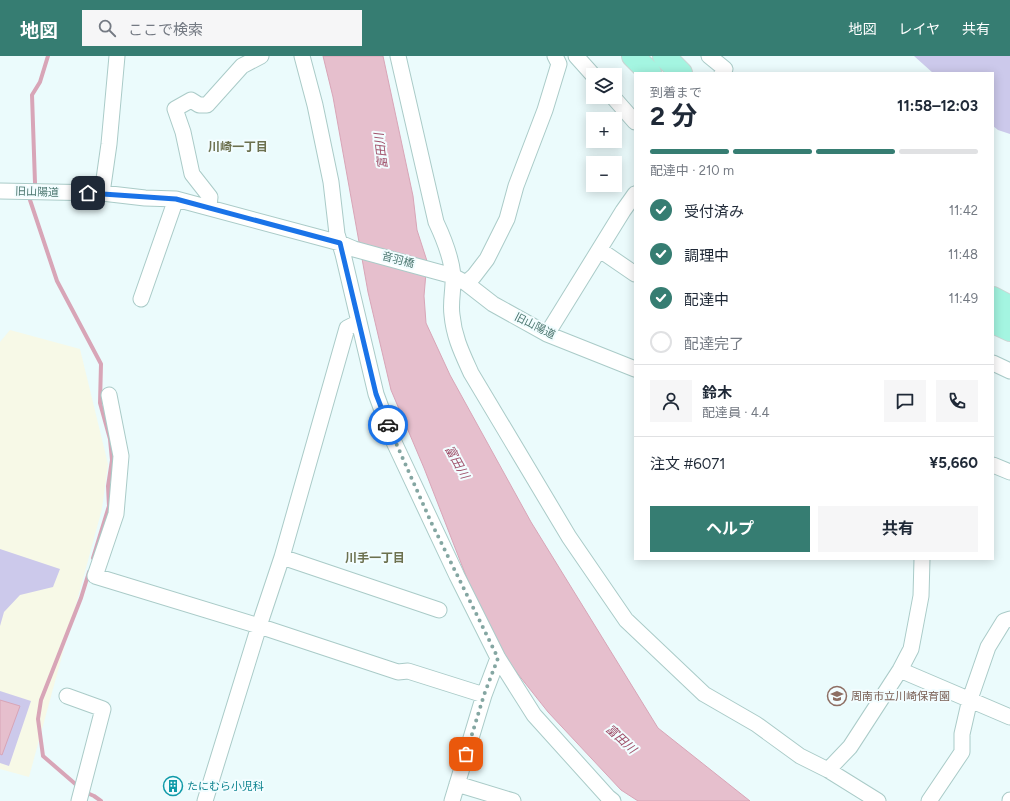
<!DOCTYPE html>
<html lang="ja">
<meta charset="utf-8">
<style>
:root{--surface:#fff;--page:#f6f6f7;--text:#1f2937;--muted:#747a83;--line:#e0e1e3;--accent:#367d72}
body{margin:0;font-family:Figtree,"Noto Sans JP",sans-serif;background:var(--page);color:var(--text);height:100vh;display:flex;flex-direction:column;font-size:15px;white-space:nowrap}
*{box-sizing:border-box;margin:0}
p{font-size:13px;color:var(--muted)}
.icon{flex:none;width:22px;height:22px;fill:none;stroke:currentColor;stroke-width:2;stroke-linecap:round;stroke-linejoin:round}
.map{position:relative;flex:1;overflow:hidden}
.drawer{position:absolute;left:634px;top:16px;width:360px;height:488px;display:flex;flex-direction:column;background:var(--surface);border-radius:0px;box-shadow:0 2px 10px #0003}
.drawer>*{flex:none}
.buttons{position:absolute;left:586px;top:12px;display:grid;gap:8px}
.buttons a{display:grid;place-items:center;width:36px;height:36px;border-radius:0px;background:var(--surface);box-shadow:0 2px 10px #0003;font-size:20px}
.pin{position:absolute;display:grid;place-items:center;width:34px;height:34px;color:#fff;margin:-17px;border-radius:8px;box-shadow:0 2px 6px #0006}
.courier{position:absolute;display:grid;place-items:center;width:40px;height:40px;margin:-20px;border:3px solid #1a73e8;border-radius:50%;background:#fff;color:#222;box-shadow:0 1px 5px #0007}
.overview em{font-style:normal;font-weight:700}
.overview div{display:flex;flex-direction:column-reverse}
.overview{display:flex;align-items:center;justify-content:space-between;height:68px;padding:0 16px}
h1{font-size:26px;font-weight:700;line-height:30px}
.bar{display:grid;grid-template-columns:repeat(4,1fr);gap:6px 4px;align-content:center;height:48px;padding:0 16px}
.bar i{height:5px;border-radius:3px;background:var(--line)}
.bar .on{background:var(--accent)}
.bar p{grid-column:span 4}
.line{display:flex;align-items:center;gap:10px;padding:0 16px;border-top:1px solid var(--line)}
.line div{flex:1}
.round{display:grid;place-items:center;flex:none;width:42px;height:42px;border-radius:0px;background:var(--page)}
ol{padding:0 16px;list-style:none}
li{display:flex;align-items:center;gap:12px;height:44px}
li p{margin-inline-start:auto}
li .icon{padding:4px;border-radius:50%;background:var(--accent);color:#fff;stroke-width:4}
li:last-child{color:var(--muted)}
li i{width:22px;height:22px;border:2px solid var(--line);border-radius:50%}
.action{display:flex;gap:8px;margin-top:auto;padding:8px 16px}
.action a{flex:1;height:46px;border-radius:0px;background:var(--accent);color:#fff;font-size:16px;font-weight:700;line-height:46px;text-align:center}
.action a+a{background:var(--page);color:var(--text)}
header{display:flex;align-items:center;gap:24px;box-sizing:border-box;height:56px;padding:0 20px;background:var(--accent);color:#fff}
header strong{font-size:19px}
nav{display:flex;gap:22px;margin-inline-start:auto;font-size:14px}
.search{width:280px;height:36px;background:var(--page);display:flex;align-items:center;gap:10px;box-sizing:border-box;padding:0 14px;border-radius:0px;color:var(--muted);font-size:15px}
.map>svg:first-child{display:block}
.education{fill:#f7f9e7}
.green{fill:#ccc9eb}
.water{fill:#e6bfcd;stroke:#d8a5b7}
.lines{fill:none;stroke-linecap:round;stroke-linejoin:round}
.stream{stroke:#d8a5b7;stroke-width:4}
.minor-casing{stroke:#aacbc8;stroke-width:17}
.highway-casing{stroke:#cad6d4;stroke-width:24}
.minor{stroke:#fff;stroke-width:15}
.highway{stroke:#a4f5e1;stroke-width:22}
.done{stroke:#84a6a2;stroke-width:4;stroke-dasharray:0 7.2}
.route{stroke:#1a73e8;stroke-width:5}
.labels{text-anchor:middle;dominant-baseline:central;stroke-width:4;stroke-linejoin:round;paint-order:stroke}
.street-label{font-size:11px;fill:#4d7871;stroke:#f2fdff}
.education-label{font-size:11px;fill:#785e54;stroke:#f2fdff;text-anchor:start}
.culture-label{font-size:11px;fill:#0d838f;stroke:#f2fdff;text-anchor:start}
.neighbourhood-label{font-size:12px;font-weight:bold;fill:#6c714f;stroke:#f2fdff}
.water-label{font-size:12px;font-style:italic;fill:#a0516b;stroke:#f2fdff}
</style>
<header>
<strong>地図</strong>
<div class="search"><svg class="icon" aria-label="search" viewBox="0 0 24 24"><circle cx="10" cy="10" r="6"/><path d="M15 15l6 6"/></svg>ここで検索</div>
<nav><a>地図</a><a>レイヤ</a><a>共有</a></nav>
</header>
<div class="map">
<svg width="1010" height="745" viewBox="0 0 1010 745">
<rect width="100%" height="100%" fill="#ebfbfc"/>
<!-- education -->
<path class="education" d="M10 274 80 293 108 408 102 453 29 721 0 713V286Z"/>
<!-- green -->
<path class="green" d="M914 0H1010V78L998 74 993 70V17H933Z
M0 493 60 513 53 531 20 539 4 556 0 570Z
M0 635 31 645 9 710 0 707Z"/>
<!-- water -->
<path class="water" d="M323 0H383L413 140 417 174 427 205 424 240 426 267 450 319 531 466 658 672 750 745H638L621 734 548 656 491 584 424 412 391 334 368 236 333 41Z
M0 644 20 650 2 699 0 698Z"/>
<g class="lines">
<!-- stream -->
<path class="stream" d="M33 132 35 127 32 39 40 26 48 0
M31 139 30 144 57 225 101 308 100 347 110 383 112 404 108 430 109 450 93 502
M80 732 43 700 38 663 41 644 81 542 89 516
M85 736 94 740 101 745"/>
<!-- minor casing -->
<g class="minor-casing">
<path id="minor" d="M302 0 315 49 331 126 337 178 343 198 376 338 393 384 457 520 498 602 534 659 608 741 613 745
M398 0 436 166C444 183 451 200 453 219 454 232 450 246 452 259 454 281 462 297 471 317L569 481 626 564 704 638 756 668 800 700 828 714 878 745
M576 0 593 19
M709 0 725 13 722 17
M613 41 635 66
M0 135 102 137 145 142 176 143 340 187 354 193 453 220 466 227 493 248 547 278 635 313
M102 137 109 88 117 0
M209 151 210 141 192 118 183 76 175 53 191 44 199 49H207L242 10 261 0
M600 194 635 218
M466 227 474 220 487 203 507 163 516 130 545 54 559 8 555 0
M141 243 176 143
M547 278 623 155 635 138
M993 307 1010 315
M109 339 121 400 116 458 95 520 259 570 398 616 408 615 484 639
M993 409 1010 416
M282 501 439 554
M900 614 1010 661
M67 640 103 653 79 745
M828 714 850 691 900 614 911 593 921 540 922 503
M457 728 513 745
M205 745 259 570 282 501 347 272 359 266
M452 745 484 639 498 602
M929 745 962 696V678L970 643 988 591 1004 565 1010 563
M1010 745V744"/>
</g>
<!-- highway casing -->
<g class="highway-casing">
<path id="highway" d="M633 0 650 17
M664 0 681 17
M993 242 1010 251
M993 266 1010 274"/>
</g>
<!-- minor -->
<use href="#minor" class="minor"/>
<!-- highway -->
<use href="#highway" class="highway"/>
</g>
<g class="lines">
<!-- done -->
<path class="done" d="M388 369 431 466 498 602 484 639 466 698"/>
<!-- route -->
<path class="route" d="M88 137 176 143 340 187 376 338 388 369"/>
</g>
<!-- icons -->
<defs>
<g id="school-ring" transform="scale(1)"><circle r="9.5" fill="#f2fdff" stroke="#8d6e63" stroke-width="1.5"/><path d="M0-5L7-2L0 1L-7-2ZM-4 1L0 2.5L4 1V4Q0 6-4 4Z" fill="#8d6e63"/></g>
<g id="building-ring" transform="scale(1)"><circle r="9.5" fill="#f2fdff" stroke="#0f9aa8" stroke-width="1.5"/><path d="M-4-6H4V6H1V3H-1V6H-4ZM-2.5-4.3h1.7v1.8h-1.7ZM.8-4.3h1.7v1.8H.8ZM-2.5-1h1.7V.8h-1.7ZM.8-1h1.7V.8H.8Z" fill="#0f9aa8"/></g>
</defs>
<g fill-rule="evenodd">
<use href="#school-ring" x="837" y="640"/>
<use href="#building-ring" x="173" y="730"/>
</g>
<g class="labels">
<!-- street labels -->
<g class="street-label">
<text transform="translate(37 136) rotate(2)">旧山陽道</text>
<text transform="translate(398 204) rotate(15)">音羽橋</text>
<text transform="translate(535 270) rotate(27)">旧山陽道</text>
</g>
<!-- education labels -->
<g class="education-label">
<text x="851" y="640">周南市立川崎保育園</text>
</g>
<!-- culture labels -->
<g class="culture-label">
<text x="187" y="730">たにむら小児科</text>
</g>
<!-- neighbourhood labels -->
<g class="neighbourhood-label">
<text x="238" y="91">川崎一丁目</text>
<text x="375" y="502">川手一丁目</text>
</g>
<!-- water labels -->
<g class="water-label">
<text transform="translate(381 95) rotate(-97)">富田川</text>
<text transform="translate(457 406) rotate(61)">富田川</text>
<text transform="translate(621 683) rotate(43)">富田川</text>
</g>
</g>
</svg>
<div class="buttons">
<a><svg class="icon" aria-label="layers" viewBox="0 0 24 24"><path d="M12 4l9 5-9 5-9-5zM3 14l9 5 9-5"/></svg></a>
<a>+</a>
<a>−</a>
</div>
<div class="pin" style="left:466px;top:698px;background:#ea580c"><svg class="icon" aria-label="bag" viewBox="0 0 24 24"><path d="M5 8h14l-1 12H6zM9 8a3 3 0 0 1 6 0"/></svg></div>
<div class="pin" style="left:88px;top:137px;background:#1f2937"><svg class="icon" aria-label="home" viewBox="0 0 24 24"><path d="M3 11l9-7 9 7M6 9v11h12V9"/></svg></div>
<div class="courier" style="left:388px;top:369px"><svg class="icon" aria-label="car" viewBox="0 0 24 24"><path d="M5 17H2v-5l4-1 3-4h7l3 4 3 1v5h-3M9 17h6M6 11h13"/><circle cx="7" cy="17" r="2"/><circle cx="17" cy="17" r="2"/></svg></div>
<section class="drawer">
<div class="overview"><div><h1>2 分</h1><p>到着まで</p></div><em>11:58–12:03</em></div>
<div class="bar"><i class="on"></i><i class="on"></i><i class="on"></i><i></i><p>配達中 · 210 m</p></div>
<ol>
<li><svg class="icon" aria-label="check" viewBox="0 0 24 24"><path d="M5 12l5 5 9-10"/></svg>受付済み<p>11:42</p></li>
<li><svg class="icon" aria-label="check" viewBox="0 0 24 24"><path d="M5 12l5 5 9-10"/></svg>調理中<p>11:48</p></li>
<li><svg class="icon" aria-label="check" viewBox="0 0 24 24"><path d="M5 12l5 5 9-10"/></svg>配達中<p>11:49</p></li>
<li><i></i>配達完了</li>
</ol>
<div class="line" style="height:72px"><a class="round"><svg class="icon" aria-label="person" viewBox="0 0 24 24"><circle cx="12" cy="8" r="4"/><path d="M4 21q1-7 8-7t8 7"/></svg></a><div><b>鈴木</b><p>配達員 · 4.4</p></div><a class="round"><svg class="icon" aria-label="chat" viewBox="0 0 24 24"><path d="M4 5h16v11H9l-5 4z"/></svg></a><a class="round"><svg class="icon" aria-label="phone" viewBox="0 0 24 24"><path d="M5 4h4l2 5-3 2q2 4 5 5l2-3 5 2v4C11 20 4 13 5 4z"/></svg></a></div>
<div class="line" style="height:52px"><div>注文 #6071</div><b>¥5,660</b></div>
<div class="action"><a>ヘルプ</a><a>共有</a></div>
</section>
</div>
